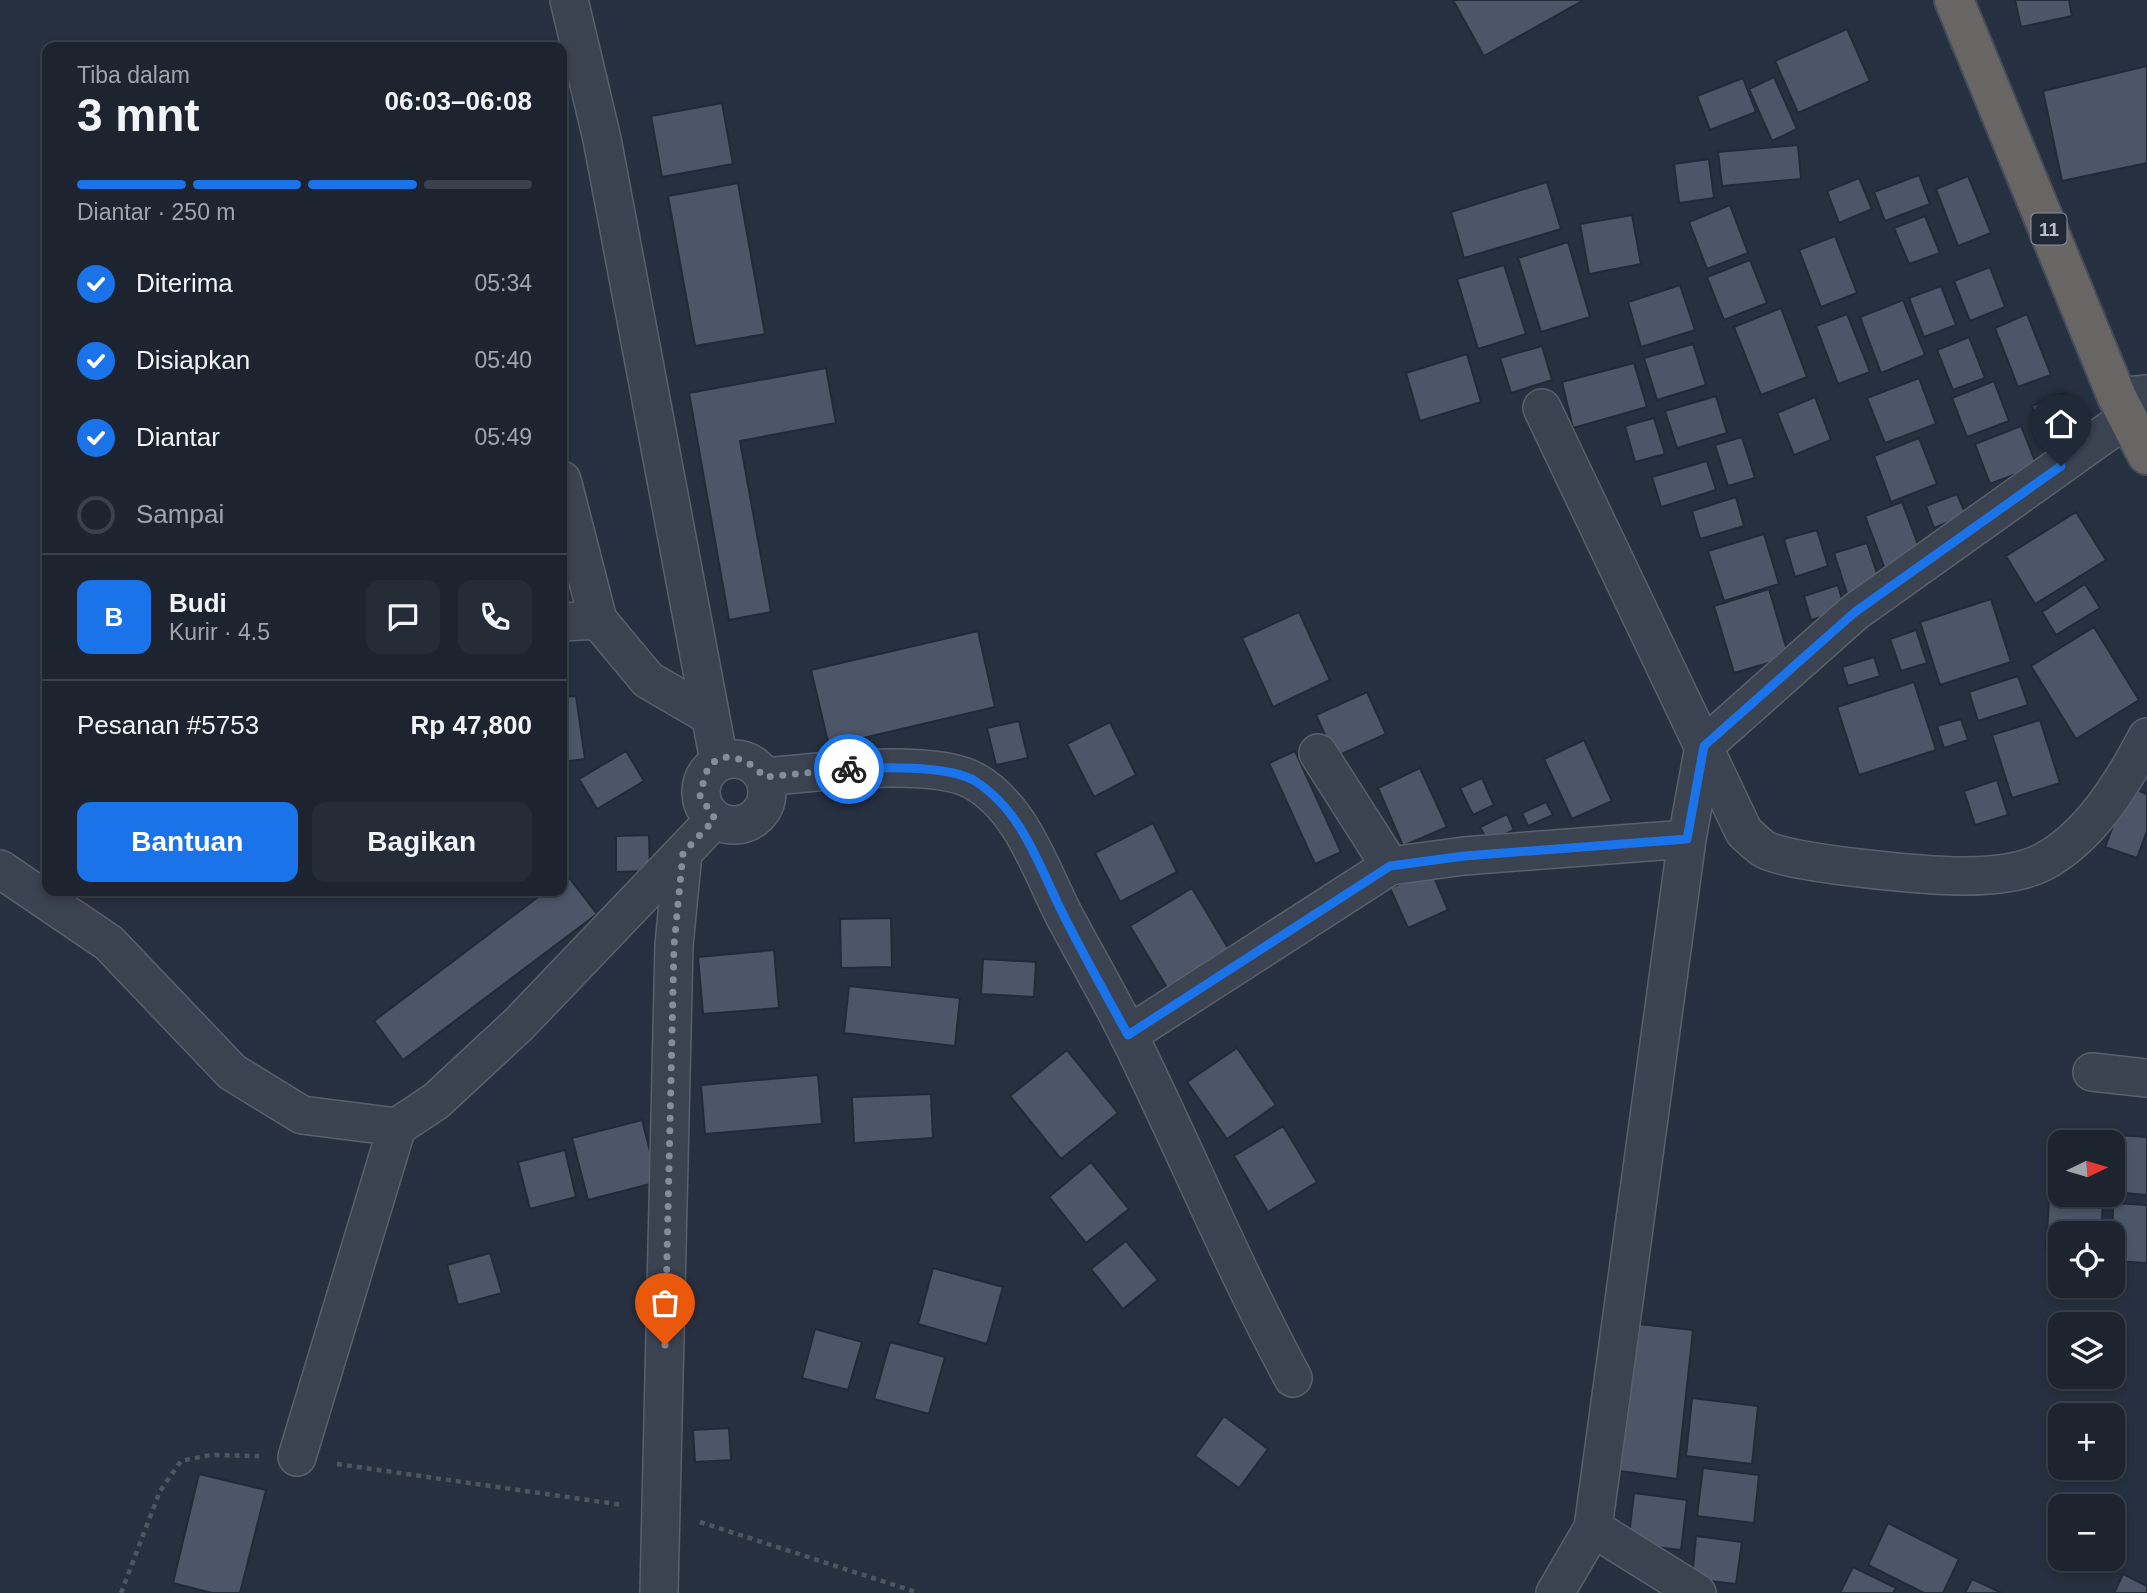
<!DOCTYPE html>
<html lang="id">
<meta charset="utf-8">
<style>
:root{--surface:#1d2430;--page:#252c38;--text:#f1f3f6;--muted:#a0a4ab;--line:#3b414c;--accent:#1a73e8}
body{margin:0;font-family:Arial,sans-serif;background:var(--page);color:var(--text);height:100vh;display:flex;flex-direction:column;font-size:26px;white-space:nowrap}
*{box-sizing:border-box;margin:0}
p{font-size:23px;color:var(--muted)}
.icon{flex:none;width:38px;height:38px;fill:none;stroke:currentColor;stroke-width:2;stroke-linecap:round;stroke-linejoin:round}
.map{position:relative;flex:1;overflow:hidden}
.drawer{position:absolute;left:42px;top:42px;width:525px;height:854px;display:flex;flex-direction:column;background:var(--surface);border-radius:14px;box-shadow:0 4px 10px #0003,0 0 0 2px var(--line)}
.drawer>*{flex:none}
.needle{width:46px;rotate:85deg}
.buttons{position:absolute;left:2048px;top:1130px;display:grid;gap:14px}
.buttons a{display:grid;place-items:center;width:77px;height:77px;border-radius:14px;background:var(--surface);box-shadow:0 4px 10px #0003,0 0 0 2px var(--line);font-size:35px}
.pin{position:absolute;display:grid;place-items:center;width:60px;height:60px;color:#fff;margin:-72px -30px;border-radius:50% 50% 50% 0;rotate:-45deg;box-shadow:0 0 7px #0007}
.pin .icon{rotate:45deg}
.courier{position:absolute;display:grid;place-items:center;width:70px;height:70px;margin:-35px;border:5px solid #1a73e8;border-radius:50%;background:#fff;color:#222;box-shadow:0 2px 9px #0007}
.headline em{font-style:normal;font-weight:700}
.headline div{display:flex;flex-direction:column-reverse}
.headline{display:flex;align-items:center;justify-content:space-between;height:119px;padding:0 35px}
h1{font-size:46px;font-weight:700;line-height:52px}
.bar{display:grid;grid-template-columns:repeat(4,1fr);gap:10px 7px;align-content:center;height:84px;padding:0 35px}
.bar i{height:9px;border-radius:5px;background:var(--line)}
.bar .selected{background:var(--accent)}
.bar p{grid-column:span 4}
.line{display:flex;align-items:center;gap:18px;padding:0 35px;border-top:2px solid var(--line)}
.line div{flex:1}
.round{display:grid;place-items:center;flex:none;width:74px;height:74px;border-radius:14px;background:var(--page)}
ol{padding:0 35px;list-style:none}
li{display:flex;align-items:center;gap:21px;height:77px}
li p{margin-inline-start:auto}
li .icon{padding:7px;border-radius:50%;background:var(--accent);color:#fff;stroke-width:4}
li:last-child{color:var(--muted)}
li i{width:38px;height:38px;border:4px solid var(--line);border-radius:50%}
.action{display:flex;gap:14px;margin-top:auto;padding:14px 35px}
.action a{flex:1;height:80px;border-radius:14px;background:var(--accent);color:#fff;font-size:28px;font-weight:700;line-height:80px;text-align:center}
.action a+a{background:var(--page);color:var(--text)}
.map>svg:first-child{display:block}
.building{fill:#4d5668;stroke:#222937;stroke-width:2}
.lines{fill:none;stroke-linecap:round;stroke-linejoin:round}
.minor-casing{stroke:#59606d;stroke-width:40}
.trunk-casing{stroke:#464d5a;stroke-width:42}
.path{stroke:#47595e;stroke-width:4.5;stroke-dasharray:5 5;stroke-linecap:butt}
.minor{stroke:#3b4250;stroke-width:37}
.trunk{stroke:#676664;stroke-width:38}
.done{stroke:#858c9a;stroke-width:7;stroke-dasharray:0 12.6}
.route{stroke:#1a73e8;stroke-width:9}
.labels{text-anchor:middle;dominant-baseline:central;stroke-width:6;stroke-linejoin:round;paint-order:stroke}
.shield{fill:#202735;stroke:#8a909d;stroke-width:2}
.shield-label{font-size:19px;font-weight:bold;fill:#b8bdca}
</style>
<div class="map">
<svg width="2147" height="1593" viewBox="0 0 2147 1593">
<rect width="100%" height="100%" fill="#273040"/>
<!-- building -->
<path class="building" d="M1453 0H1584L1484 56Z
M2015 0H2069L2072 16 2021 27Z
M1847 29 1870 81 1798 113 1775 61Z
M2147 66V163L2062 181 2043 91Z
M1774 77 1797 129 1772 141 1749 89Z
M1743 78 1756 112 1710 130 1697 96Z
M722 103 733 164 662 177 651 116Z
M1798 145 1801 179 1722 186 1718 152Z
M1709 159 1714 198 1679 203 1674 164Z
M1919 175 1930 204 1885 221 1874 192Z
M1968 176 1991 233 1958 246 1936 189Z
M1859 178 1872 209 1839 223 1827 191Z
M1547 182 1561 229 1464 258 1451 212Z
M738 183 765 334 695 346 668 196Z
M1730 205 1748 253 1707 269 1689 222Z
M1632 215 1641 264 1589 274 1580 224Z
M1925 216 1940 253 1909 264 1894 228Z
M1835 236 1857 293 1821 307 1799 250Z
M1568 242 1590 317 1541 332 1518 258Z
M1750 260 1767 303 1724 320 1707 277Z
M1504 265 1526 334 1478 349 1457 279Z
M1990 267 2005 307 1970 321 1954 281Z
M1680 285 1695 330 1641 347 1628 302Z
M1941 286 1956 325 1924 337 1909 298Z
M1903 300 1925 355 1881 373 1860 317Z
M1781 308 1807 377 1761 395 1734 327Z
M1847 314 1870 372 1838 384 1816 326Z
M2027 314 2051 375 2018 387 1995 328Z
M1969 337 1985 378 1953 390 1937 350Z
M1693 344 1706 385 1657 400 1644 358Z
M1542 346 1552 380 1511 393 1500 358Z
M1467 354 1481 402 1420 421 1406 373Z
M1634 363 1647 407 1573 428 1562 382Z
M826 368 836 423 740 441 771 612 729 620 689 393Z
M1919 378 1936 424 1885 443 1867 398Z
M1994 381 2009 421 1967 437 1952 398Z
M2065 393 2082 436 2048 450 2032 406Z
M1716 396 1727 433 1677 448 1665 411Z
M1815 397 1831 440 1794 455 1777 413Z
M1654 418 1665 454 1635 462 1625 426Z
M2021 426 2037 466 1990 484 1975 444Z
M1742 437 1755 478 1728 486 1715 445Z
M1919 438 1937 484 1891 502 1874 456Z
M1707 461 1716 490 1661 507 1652 477Z
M1957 494 1966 515 1934 528 1926 506Z
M1736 497 1744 526 1700 539 1692 511Z
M1902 502 1922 555 1885 569 1865 516Z
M2076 512 2106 560 2035 604 2006 556Z
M1817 530 1828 566 1795 577 1784 539Z
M1764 534 1779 584 1724 601 1708 551Z
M1867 543 1883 592 1850 603 1834 553Z
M2085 584 2100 608 2056 635 2042 612Z
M1838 585 1845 610 1811 620 1804 596Z
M1769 589 1789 657 1734 673 1714 606Z
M1991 599 2011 662 1940 685 1920 622Z
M1299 612 1330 680 1273 707 1242 638Z
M2094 627 2139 700 2076 739 2031 666Z
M1916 630 1927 663 1901 671 1890 639Z
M978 631 995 707 829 746 811 670Z
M1874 657 1880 676 1848 686 1842 667Z
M2018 676 2028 705 1978 721 1969 692Z
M1914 682 1936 750 1859 775 1837 707Z
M1367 692 1386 734 1335 757 1316 715Z
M576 696 585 759 562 762V697Z
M1961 719 1968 740 1944 748 1937 726Z
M2040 720 2060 783 2012 798 1992 735Z
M1019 721 1028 758 996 765 987 728Z
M1110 722 1136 775 1094 797 1067 744Z
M1584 740 1612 801 1572 819 1544 759Z
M626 751 644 781 597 809 579 779Z
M1295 751 1341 852 1315 864 1269 763Z
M1420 768 1447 827 1403 846 1378 788Z
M1482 778 1494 805 1473 815 1460 788Z
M1997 780 2008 815 1975 825 1964 791Z
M2128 787 2147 794V831L2137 858 2105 847Z
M1546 802 1553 815 1528 826 1522 813Z
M1507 814 1514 830 1488 842 1480 827Z
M1153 823 1177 872 1120 902 1095 853Z
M649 835 650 871 616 872V836Z
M1431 870 1448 910 1408 928 1390 888Z
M567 875 597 914 403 1060 374 1021 546 891H562V879Z
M1192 888 1234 958 1172 996 1130 926Z
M891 918 892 967 841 968 840 919Z
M774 950 779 1008 703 1014 698 957Z
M983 959 1036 962 1034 997 981 994Z
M849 986 960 998 955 1046 844 1033Z
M1237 1048 1276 1105 1227 1139 1187 1082Z
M1067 1050 1118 1113 1061 1159 1010 1096Z
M818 1075 822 1124 705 1134 701 1085Z
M931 1094 933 1138 854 1143 852 1097Z
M642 1120 658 1182 588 1200 572 1138Z
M1283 1126 1317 1182 1268 1212 1234 1156Z
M2117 1135 2147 1137V1195L2113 1192Z
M565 1150 576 1197 530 1209 518 1162Z
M1091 1162 1129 1209 1086 1243 1049 1197Z
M2049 1200 2103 1203 2101 1234H2060V1250H2046Z
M2113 1203 2147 1205V1263L2112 1261Z
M1126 1241 1158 1280 1123 1309 1091 1269Z
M490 1253 502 1293 458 1305 447 1265Z
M933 1268 1003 1287 987 1344 918 1324Z
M1630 1323 1693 1330 1677 1479 1613 1470Z
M815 1329 862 1342 848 1390 802 1378Z
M890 1342 945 1357 929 1414 874 1399Z
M1692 1398 1758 1406 1752 1464 1686 1456Z
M1224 1416 1268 1449 1239 1488 1195 1456Z
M729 1428 731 1460 695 1462 693 1430Z
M1703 1468 1759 1475 1754 1523 1697 1516Z
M199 1474 266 1490 240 1593H212L173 1583Z
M1634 1493 1687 1500 1681 1550 1628 1544Z
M1888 1523 1959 1559 1943 1593H1924L1868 1565Z
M1696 1536 1742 1542 1736 1584 1692 1579Z
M1853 1567 1896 1588 1893 1593H1840Z
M2123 1574 2147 1586V1593H2114Z
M1972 1579 2002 1593H1965Z"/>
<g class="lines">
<!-- minor casing -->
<g class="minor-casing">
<path id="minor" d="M569 0 602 139 719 761
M2117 397 2147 394
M1542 408 1744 832C1750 837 1757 845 1764 849 1789 864 1930 876 1964 876 1989 876 2020 874 2043 862 2090 837 2123 783 2147 737
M562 480 598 620 648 680 710 716
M562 622 598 620
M1318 753 1390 866 1464 856 1687 839
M701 792a33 33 0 1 1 66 0a33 33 0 1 1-66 0Z
M764 777C814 773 931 757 974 781 1023 808 1042 874 1066 919 1087 958 1109 996 1129 1036 1185 1149 1233 1267 1293 1378
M0 869 109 943 232 1072 302 1115 397 1127 436 1101 519 1024 715 819
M1128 1035 1390 866
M2092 1072 2147 1078
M297 1457 397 1127
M659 1593 674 945 683 853
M1555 1593 1593 1528
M1697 1593 1593 1528 1687 839 1704 746 1855 612 2127 418"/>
</g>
<!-- trunk casing -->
<g class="trunk-casing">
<path id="trunk" d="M1954 0 2117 397 2147 455"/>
</g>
<!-- path -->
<path class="path" d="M337 1464 623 1505
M700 1522 919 1593
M121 1593 160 1491 181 1461 210 1455 259 1456"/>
<!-- minor -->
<use href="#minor" class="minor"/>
<!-- trunk -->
<use href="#trunk" class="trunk"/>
</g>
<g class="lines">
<!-- done -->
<path class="done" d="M665 1345 674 945 683 853 715 819 700 796C702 789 704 776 708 769 722 746 752 761 764 777L849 769"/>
<!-- route -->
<path class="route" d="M849 769C879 767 949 765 975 781 1021 810 1038 863 1060 908 1081 951 1105 993 1128 1035L1390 866 1464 856 1687 839 1704 746 1855 612 2061 466"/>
</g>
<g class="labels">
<!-- shield labels -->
<rect class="shield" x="2031.5" y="213.5" width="35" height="31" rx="5"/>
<g class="shield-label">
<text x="2049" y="229">11</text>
</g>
</g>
</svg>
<div class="buttons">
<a><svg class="needle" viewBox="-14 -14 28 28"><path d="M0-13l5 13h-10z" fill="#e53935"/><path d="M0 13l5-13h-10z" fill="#a0a4ab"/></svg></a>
<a><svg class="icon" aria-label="locate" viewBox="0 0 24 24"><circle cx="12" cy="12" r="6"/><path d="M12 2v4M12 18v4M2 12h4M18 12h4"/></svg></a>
<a><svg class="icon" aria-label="layers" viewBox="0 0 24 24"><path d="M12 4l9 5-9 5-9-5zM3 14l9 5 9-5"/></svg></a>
<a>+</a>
<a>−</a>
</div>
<div class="pin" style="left:665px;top:1345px;background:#ea580c"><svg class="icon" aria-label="bag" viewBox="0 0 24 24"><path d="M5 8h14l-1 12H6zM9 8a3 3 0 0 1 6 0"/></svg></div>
<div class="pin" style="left:2061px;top:466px;background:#1f2937"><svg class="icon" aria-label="home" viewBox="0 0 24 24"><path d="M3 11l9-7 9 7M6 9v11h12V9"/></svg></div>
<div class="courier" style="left:849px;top:769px"><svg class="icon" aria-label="bike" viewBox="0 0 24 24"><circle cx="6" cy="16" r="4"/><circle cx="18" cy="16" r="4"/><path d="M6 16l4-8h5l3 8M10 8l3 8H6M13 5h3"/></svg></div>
<section class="drawer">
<div class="headline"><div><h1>3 mnt</h1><p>Tiba dalam</p></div><em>06:03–06:08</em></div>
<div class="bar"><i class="selected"></i><i class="selected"></i><i class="selected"></i><i></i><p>Diantar · 250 m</p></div>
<ol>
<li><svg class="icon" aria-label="check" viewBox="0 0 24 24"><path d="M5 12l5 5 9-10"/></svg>Diterima<p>05:34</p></li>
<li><svg class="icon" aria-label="check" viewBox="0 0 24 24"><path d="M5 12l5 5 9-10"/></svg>Disiapkan<p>05:40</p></li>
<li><svg class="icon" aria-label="check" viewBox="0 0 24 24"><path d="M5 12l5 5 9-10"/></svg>Diantar<p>05:49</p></li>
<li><i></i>Sampai</li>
</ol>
<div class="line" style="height:126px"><b class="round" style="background:var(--accent);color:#fff">B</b><div><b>Budi</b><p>Kurir · 4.5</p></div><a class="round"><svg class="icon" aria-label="chat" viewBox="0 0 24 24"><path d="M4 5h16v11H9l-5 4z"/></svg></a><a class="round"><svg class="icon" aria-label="phone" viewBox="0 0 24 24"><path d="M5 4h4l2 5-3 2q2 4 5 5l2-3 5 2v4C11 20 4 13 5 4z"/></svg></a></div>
<div class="line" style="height:91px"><div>Pesanan #5753</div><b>Rp 47,800</b></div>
<div class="action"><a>Bantuan</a><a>Bagikan</a></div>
</section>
</div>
